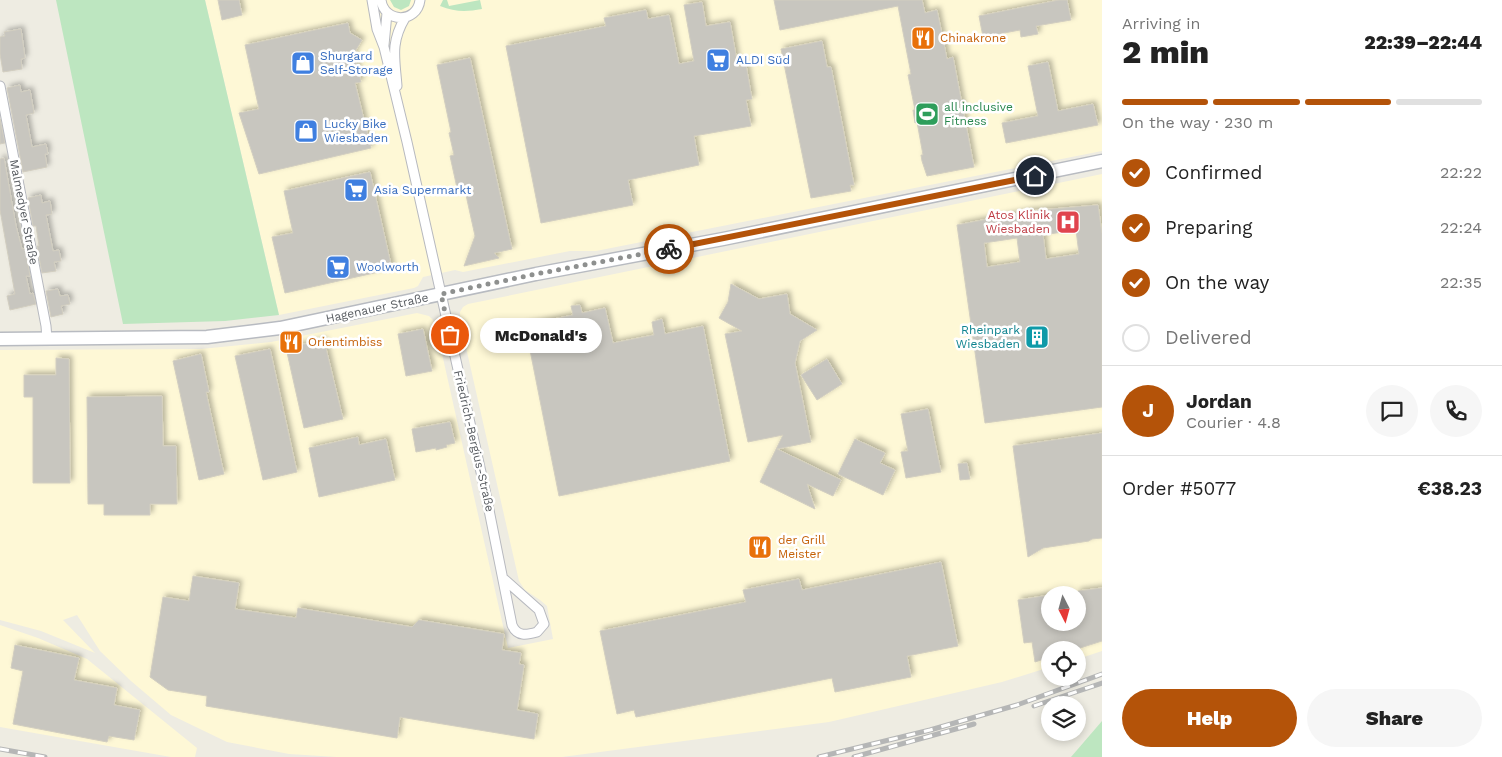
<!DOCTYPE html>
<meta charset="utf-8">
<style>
:root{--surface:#fff;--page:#f6f6f6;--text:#222;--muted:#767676;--line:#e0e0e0;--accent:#b45309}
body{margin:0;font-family:"Work Sans",sans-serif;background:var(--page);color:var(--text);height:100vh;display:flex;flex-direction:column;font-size:19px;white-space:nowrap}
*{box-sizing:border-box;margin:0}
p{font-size:16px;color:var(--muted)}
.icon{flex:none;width:28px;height:28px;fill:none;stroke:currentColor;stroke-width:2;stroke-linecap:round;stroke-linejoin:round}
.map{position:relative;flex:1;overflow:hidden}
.sheet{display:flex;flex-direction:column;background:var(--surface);width:400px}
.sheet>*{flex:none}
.needle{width:32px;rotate:174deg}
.buttons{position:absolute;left:1041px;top:586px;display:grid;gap:10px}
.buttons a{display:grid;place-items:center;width:45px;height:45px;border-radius:50%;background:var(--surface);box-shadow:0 2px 8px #0003;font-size:25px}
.pin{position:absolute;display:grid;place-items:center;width:42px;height:42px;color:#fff;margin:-21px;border:2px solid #fff;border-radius:50%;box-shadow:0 1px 5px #0007}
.courier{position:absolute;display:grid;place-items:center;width:50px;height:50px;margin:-25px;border:4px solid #b45309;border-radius:50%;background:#fff;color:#222;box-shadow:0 1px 6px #0007}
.bubble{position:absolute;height:35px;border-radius:18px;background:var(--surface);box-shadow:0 2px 8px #0003;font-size:16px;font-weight:800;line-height:35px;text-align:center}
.summary em{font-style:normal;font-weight:800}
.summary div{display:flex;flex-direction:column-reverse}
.summary{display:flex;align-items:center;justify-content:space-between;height:85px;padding:0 20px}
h1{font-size:32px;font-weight:800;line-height:38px}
.bar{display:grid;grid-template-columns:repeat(4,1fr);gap:8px 5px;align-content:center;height:60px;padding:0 20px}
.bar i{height:6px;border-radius:4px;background:var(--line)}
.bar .active{background:var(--accent)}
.bar p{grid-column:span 4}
.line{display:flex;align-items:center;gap:12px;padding:0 20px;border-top:1px solid var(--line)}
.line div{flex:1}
.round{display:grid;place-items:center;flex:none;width:52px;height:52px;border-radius:26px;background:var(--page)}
ol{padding:0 20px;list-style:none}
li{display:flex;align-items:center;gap:15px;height:55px}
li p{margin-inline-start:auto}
li .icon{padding:5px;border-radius:50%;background:var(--accent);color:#fff;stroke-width:4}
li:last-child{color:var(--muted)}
li i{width:28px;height:28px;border:2px solid var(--line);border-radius:50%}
.action{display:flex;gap:10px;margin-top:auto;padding:10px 20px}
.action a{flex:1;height:58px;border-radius:30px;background:var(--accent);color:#fff;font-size:20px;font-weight:800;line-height:58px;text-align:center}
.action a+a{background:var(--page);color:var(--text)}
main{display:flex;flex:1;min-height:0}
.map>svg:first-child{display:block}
.commercial{fill:#fef8d6;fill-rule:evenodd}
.green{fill:#bde6c0}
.building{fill:#c8c6bf;stroke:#d2cec0;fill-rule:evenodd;filter:url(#shadow)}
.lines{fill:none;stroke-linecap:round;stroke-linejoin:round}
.street-casing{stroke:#b7b9bf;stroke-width:11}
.secondary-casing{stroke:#b8bbc1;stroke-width:15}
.street{stroke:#fff;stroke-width:9}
.secondary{stroke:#fff;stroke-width:12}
.rail-casing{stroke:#b5b6b6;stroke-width:5}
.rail{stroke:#fff;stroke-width:3;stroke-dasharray:9;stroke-linecap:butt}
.done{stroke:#8e908f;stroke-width:5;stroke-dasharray:0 9}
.route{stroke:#b45309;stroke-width:6}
.labels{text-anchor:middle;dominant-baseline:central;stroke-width:5;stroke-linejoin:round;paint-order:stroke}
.food-label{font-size:12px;fill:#c56008;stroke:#fff;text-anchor:start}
.shop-label{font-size:12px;fill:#366cbe;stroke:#fff;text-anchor:start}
.leisure-label{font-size:12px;fill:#27864d;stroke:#fff;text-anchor:start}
.street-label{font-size:12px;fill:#5a5e63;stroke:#fff}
.health-label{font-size:12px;fill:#be3a42;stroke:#fff;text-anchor:end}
.culture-label{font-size:12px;fill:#0d838f;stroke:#fff;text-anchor:end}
</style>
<main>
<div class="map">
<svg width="1102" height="757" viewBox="0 0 1102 757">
<defs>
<filter id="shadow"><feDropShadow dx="3" dy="-3" stdDeviation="2.5" flood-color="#0004"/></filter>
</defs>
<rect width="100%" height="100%" fill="#eeece2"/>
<!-- commercial -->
<path class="commercial" d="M205 0H1102V151L596 251H570L463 272 455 270 423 277 418 286 414 288 279 315Z
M1102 174V651L1078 659V650H1050V667L1002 682 829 722 562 757H337L289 754 227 742 171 715 131 681 100 651 77 615 63 620 95 653 41 631 0 620V350L201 349 271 342 417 313 429 316 433 320 436 327 508 648 553 639 547 606 540 600 525 590 519 581 460 321V312L463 307 468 304ZM1050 595H1078V622H1050Z
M0 625 38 638 87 659 197 748 195 757H171L0 727Z"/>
<!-- green -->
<path class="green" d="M56 0H205L279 315 225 321 123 324Z
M411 0 409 6 401 10 394 7 390 0Z
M443 0H447L449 6 480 0 482 9C466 12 455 12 440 6Z
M1102 721V757H1071Z"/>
<!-- building -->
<path class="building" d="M218 0H239L242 15 222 20Z
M774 0H922L925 13 937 10 947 59 953 57 974 167 927 176 922 161 921 155H923L917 122 915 123 913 110H915L908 75 911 74 898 6 780 30Z
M1059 0H1067L1071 20 1036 26 1038 34 1021 37 1020 30 983 37 979 16Z
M702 2 706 26 730 22 738 67 746 65 752 99 746 100 751 126 694 136 699 165 628 180 633 205 541 223 506 46 606 26 604 18 646 10 648 19 669 15 679 64 694 61 684 5Z
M348 23 350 33 362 40 354 53 361 82 355 83 371 148 259 174 239 113 259 109 245 45Z
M21 29 25 58 21 59 22 69 3 72 0 54V37L5 36 4 32Z
M822 41 827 67H831L854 185H850L851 191 811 198 781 49Z
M470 58 512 249 494 253 499 258 464 266 475 236 464 186 457 188 450 156 454 155 449 133 451 132 437 65Z
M1048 62 1058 111 1093 104 1098 125 1006 143 1002 123 1038 116 1028 66Z
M20 85 21 92 30 90 34 113 26 115 32 147 46 144 48 154H45L47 167 23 172 7 88Z
M0 119 5 143 0 144Z
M4 158 16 226 22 249 25 248 30 276H26L30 294 33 293 36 304 10 310 7 296 15 294 0 210V159Z
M370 172 392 269 285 293 272 237 293 233 284 191Z
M41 195 42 203 50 201 52 214 46 215 53 251 59 250 61 261 54 262 56 271 42 273 37 246H39L36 226H33L28 198Z
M1098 205 1102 234V407L985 423 957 225 1029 211ZM1076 230 1079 254 1046 259 1043 235ZM1017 238 1020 262 987 267 984 243Z
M731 284 759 299 787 294 790 314 817 330 800 341 795 363 811 442 777 449 841 480 833 496 807 484 815 509 760 482 783 435 748 442 725 334 742 331 719 318 728 302Z
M58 289 60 296 68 295 70 304 61 306 63 314 51 317 46 291Z
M580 305 582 313 605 308 613 343 654 335 652 322 662 319 665 334 703 326 730 461 559 496 525 325 573 315 571 306Z
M423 329 432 371 406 376 398 334Z
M324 340 343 419 304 428 286 348Z
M270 349 297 472 263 480 235 356Z
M201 354 209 392H206L224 474 199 480 173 361Z
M56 358 69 359 70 483H33V397H24V375H56Z
M827 359 842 384 817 400 801 375Z
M162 396 163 446H176L177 504H150V515H104V504H88L87 397Z
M928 409 941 472 906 478 901 452 908 451 901 414Z
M450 422 455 443 446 445 447 447 436 450V448L416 452 412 429Z
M1102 433V538L1092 539 1089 541 1043 548 1028 557 1013 446Z
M358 437 359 445 386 439 395 480 319 497 309 448Z
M855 439 885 453 880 463 895 470 883 495 838 474Z
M967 463 970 479 960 480 958 464Z
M941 562 958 646 907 656 911 677 835 692 832 678 636 717 634 710 617 714 600 631 746 602 743 590 799 579 802 590Z
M193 576 239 583 235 609 296 618 298 608 412 627 419 620 504 634 502 650 521 653 519 664 524 665 517 710 538 714 534 739 400 717 397 738 206 706 207 696 168 690 150 677 163 597 189 601Z
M1102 588V641L1074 650H1050V657L1035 662 1032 642 1024 643 1018 600 1050 595V627L1069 624 1068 622H1078V591Z
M15 645 79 658 74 680 117 688 114 705 140 710 134 740 109 736 107 742 13 724 23 671 11 668Z"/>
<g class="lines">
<!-- street casing -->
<g class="street-casing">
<path id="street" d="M372 0 377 29 384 47 407 142 485 490 512 625C517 637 527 635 537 632L544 624 539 610 504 579
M381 0C384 23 417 24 420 0
M384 45 387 13
M0 86 46 326 47 339
M397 86C395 59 390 43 405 18"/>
</g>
<!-- secondary casing -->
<g class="secondary-casing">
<path id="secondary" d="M0 339 207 337 280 328 536 274 723 239 1102 161"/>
</g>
<!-- street -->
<use href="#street" class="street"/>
<!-- secondary -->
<use href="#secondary" class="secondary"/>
<!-- rail casing -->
<g class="rail-casing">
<path id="rail" d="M1034 706 1102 683
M0 749 45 757
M819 757 930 730 1017 705 1102 674
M854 757 974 724"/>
</g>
<!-- rail -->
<use href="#rail" class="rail"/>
</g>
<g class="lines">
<!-- done -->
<path class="done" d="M450 335 441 294 536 274 669 249"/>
<!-- route -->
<path class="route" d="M669 249 1035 176"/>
</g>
<!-- icons -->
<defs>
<g id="restaurant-square" transform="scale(1.25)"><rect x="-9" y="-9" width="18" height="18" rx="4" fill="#e8710a" stroke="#fff"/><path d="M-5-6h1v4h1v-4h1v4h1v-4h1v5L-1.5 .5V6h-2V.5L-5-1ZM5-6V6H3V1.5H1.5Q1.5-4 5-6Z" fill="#fff"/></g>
<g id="supermarket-square" transform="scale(1.25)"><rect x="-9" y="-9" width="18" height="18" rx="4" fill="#3f7fe0" stroke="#fff"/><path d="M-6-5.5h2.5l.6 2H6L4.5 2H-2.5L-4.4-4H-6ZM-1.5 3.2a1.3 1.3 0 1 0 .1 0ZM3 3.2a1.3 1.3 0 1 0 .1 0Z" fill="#fff"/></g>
<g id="shop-square" transform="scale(1.25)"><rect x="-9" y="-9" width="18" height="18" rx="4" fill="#3f7fe0" stroke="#fff"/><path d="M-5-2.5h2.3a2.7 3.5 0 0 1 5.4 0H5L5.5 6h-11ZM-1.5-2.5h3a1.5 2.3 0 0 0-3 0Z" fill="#fff"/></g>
<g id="stadium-square" transform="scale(1.25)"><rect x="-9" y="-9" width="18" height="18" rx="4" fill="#2e9e5b" stroke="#fff"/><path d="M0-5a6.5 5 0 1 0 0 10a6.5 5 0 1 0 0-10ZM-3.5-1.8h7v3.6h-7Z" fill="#fff"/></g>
<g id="hospital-square" transform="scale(1.25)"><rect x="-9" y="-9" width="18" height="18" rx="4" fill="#e0444e" stroke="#fff"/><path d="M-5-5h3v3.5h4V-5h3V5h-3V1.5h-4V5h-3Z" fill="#fff"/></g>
<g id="building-square" transform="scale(1.25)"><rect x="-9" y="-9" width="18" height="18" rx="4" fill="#0f9aa8" stroke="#fff"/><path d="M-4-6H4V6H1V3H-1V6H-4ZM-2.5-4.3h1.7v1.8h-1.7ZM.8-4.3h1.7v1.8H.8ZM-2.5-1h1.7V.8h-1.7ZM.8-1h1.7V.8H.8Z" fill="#fff"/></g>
</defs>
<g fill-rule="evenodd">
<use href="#restaurant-square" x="923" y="38"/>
<use href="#supermarket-square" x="718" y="60"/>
<use href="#shop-square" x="303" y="63"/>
<use href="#stadium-square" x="927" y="114"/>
<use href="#shop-square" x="306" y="131"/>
<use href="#supermarket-square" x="356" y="190"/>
<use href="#hospital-square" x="1068" y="222"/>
<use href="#supermarket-square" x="338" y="267"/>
<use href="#building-square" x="1037" y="337"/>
<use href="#restaurant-square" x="291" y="342"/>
<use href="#restaurant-square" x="760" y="547"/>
</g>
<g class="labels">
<!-- food labels -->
<g class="food-label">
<text x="940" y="38">Chinakrone</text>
<text x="308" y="342">Orientimbiss</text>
<text x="778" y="540">der Grill<tspan x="778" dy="14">Meister</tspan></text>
</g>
<!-- shop labels -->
<g class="shop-label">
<text x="320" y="56">Shurgard<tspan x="320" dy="14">Self-Storage</tspan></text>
<text x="736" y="60">ALDI Süd</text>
<text x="324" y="124">Lucky Bike<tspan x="324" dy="14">Wiesbaden</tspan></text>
<text x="374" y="190">Asia Supermarkt</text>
<text x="356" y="267">Woolworth</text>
</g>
<!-- leisure labels -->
<g class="leisure-label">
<text x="944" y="107">all inclusive<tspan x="944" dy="14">Fitness</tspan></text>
</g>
<!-- street labels -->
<g class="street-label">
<text transform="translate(24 212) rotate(79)">Malmedyer Straße</text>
<text transform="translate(377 308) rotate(-12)">Hagenauer Straße</text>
<text transform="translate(474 441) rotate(77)">Friedrich-Bergius-Straße</text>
</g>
<!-- health labels -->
<g class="health-label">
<text x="1050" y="215">Atos Klinik<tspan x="1050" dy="14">Wiesbaden</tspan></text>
</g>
<!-- culture labels -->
<g class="culture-label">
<text x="1020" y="330">Rheinpark<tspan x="1020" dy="14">Wiesbaden</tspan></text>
</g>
</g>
</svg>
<div class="buttons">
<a><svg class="needle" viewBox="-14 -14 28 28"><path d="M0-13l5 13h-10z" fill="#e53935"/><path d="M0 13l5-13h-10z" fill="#767676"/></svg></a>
<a><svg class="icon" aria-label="locate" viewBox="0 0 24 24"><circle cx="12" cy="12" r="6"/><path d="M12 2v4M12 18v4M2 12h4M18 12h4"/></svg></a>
<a><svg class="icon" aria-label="layers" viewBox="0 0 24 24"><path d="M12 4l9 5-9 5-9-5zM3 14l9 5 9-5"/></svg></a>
</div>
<div class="pin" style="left:450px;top:335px;background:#ea580c"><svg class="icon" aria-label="bag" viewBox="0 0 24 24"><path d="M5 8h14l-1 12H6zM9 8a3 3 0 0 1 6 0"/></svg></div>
<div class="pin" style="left:1035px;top:176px;background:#1f2937"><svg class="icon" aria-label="home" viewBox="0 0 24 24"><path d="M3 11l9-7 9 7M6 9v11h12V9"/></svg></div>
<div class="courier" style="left:669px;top:249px"><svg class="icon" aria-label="bike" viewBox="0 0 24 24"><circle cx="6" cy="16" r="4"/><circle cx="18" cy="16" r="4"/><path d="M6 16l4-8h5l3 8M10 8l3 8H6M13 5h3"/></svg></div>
<div class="bubble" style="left:480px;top:318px;width:122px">McDonald's</div>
</div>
<section class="sheet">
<div class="summary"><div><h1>2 min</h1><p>Arriving in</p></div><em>22:39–22:44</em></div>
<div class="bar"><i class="active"></i><i class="active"></i><i class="active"></i><i></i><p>On the way · 230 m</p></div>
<ol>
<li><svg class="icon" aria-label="check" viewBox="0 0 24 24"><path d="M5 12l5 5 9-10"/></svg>Confirmed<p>22:22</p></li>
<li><svg class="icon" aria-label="check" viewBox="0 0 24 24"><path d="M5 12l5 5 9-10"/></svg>Preparing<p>22:24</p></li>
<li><svg class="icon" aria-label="check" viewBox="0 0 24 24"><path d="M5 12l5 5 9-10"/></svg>On the way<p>22:35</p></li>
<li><i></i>Delivered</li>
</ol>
<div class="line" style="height:90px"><b class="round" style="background:var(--accent);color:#fff">J</b><div><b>Jordan</b><p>Courier · 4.8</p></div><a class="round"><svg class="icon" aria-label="chat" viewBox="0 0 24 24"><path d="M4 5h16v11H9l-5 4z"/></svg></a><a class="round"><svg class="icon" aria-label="phone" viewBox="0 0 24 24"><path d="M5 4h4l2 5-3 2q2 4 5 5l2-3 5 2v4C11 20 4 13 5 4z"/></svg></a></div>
<div class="line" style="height:65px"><div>Order #5077</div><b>€38.23</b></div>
<div class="action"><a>Help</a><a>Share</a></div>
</section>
</main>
